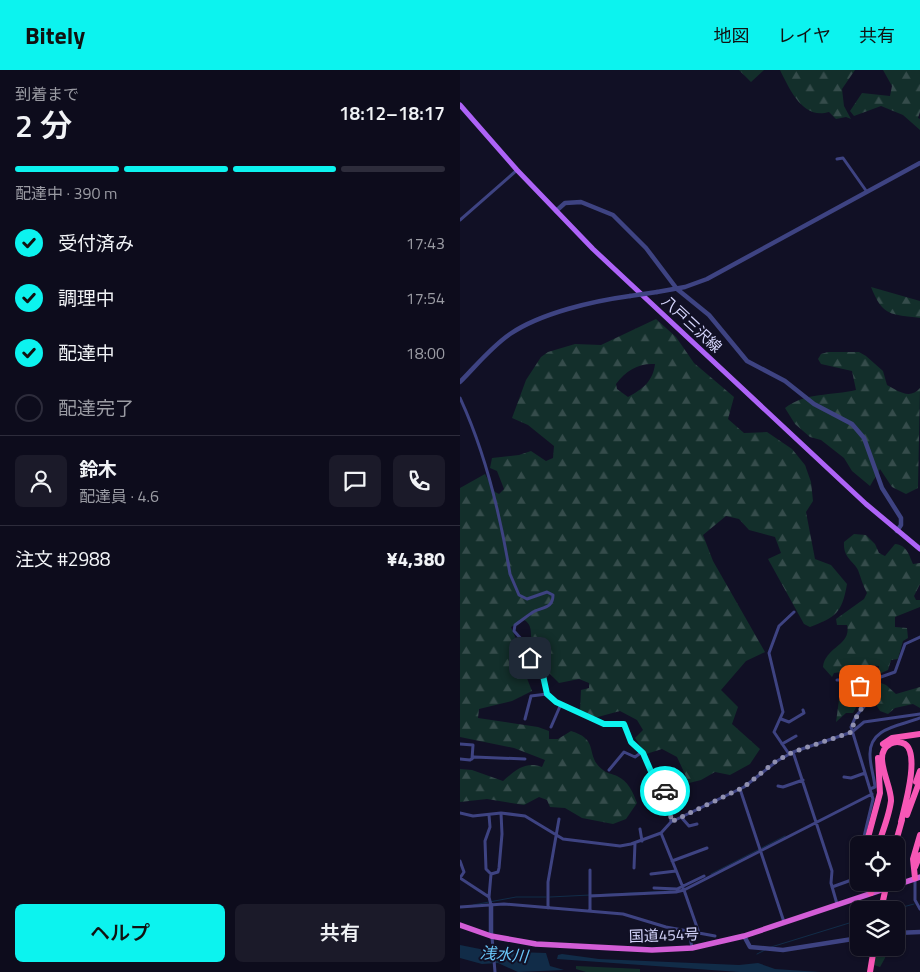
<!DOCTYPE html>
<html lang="ja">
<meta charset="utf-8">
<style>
:root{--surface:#0d0c1c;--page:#1b1a29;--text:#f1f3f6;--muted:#9a9ba3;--line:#2d2c3b;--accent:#0cf3ef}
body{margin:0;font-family:"Titillium Web","Noto Sans JP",sans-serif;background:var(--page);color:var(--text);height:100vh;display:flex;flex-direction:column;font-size:19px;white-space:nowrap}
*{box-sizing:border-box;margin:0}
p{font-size:16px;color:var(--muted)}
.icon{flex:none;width:28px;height:28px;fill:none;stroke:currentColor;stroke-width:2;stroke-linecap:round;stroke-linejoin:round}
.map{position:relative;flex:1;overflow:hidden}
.drawer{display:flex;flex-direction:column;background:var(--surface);width:460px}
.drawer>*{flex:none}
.buttons{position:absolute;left:390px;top:766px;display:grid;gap:10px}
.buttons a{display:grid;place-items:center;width:55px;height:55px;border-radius:8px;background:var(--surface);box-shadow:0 1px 4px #0004,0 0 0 1px var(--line);font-size:25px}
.pin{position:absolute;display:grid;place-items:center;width:42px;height:42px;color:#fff;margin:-21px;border-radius:10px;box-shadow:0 2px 8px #0006}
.courier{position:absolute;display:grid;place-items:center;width:50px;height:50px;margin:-25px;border:4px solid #0cf3ef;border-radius:50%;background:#fff;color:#222;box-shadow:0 1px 6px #0007}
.overview em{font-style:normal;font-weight:600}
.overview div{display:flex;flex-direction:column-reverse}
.overview{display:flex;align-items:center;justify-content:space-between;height:85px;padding:0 15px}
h1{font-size:32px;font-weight:600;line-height:38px}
.bar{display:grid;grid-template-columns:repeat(4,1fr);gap:8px 5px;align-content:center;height:60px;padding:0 15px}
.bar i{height:6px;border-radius:4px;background:var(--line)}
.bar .on{background:var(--accent)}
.bar p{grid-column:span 4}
.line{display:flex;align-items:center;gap:12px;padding:0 15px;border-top:1px solid var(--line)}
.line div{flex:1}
.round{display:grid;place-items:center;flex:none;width:52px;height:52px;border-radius:8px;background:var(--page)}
ol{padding:0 15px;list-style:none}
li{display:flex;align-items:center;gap:15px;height:55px}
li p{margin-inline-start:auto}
li .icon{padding:5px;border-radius:50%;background:var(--accent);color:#111;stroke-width:4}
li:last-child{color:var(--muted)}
li i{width:28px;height:28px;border:2px solid var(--line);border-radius:50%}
.button{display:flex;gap:10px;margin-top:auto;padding:10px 15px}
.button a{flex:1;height:58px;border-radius:8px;background:var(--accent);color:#111;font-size:20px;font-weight:600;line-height:58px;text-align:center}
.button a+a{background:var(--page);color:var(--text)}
header{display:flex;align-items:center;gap:30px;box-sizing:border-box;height:70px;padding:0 25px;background:var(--accent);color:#111}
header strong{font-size:24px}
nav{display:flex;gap:28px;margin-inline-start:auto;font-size:18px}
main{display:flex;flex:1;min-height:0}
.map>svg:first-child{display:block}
.forest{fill:url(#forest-firs);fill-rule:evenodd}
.park{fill:url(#park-tufts)}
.water{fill:#112c48}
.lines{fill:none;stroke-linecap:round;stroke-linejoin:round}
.stream{stroke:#112c48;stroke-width:1}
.minor{stroke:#3e4382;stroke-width:3}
.tertiary{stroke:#3e4382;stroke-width:4.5}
.primary{stroke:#ae63f7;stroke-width:5}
.trunk{stroke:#d25dd6;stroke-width:5.5}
.motorway{stroke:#f757b6;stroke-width:6}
.tertiary-bridge{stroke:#3e4382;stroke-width:4.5}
.motorway-bridge{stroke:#f757b6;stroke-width:6}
.done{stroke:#9191b1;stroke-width:5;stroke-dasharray:0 9}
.route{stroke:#0cf3ef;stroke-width:6}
.labels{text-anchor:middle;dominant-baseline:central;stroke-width:4;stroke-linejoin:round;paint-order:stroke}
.street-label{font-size:15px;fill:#d6d6fd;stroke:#111025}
.water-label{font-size:16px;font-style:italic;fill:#69c6f8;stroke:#111025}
</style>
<header>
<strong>Bitely</strong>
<nav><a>地図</a><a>レイヤ</a><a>共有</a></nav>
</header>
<main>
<section class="drawer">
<div class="overview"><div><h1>2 分</h1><p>到着まで</p></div><em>18:12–18:17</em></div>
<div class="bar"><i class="on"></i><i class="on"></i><i class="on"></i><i></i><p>配達中 · 390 m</p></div>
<ol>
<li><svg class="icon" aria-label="check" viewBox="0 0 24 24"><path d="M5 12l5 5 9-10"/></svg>受付済み<p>17:43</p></li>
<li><svg class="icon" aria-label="check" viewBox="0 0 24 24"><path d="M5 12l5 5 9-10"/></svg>調理中<p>17:54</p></li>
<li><svg class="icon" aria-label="check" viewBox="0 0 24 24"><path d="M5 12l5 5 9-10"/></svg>配達中<p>18:00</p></li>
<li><i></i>配達完了</li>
</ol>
<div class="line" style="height:90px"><a class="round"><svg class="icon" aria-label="person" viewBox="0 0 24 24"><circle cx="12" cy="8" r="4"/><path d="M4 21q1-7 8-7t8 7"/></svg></a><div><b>鈴木</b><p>配達員 · 4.6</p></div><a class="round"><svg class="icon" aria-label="chat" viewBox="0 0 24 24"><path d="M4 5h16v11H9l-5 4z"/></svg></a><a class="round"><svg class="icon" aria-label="phone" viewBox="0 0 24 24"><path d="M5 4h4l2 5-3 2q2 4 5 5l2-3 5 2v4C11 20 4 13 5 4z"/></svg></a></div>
<div class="line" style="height:65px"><div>注文 #2988</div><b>¥4,380</b></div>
<div class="button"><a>ヘルプ</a><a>共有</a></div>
</section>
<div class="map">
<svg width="460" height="902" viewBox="0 0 460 902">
<defs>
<pattern id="forest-firs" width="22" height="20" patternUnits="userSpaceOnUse" patternTransform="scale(1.25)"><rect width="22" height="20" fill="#132f2b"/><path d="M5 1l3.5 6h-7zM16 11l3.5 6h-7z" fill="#354c4b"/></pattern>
<pattern id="park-tufts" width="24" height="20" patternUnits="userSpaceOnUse" patternTransform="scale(1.25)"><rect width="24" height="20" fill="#132f2b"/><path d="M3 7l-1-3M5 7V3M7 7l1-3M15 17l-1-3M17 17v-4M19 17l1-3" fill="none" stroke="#354c4b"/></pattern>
</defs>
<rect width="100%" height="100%" fill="#111025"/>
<!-- forest -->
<path class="forest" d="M279 0H304L291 12Z
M320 0H395L382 19 384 36 391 49 386 47 376 49 369 42C343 50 330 20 320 0Z
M423 0H460V42L458 48 460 49V60L443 45 421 36 394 46 390 41 402 23 430 26 432 16Z
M411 217 460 231V248C431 244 423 247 411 217Z
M196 249 216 267 234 293 274 327 268 349 284 363 307 362 332 379 345 395 351 412 353 431 346 442 355 489 371 495 387 514C382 543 376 547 350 557L344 554 308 489 321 483 315 467 289 460 279 449 266 446 243 465 253 491 305 582 286 591 261 620 278 637 272 654 300 679 290 694 270 705 255 702 241 710 229 713 217 687 202 679 186 684 175 668 183 660 177 650 160 641 134 648 120 641 121 620 129 618V613L119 609 99 613 81 595 74 584 79 578 71 571C71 563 72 554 64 550L51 557 56 569 59 588 72 621 52 631 19 639 18 648 78 657 89 661V669H98L111 661C141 670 124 686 143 700 146 703 153 704 157 706 168 711 173 722 177 733L166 749 153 754 122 748 105 738 90 737 87 730 79 727 64 735 27 729 0 732V699L12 700 43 711C56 700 65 691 82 697L85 690 54 678 0 667V418L25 404 35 422 39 424 44 419 37 401 30 398 32 388 59 385 71 381 86 391 93 388 94 376 68 355 52 348 66 310 81 287 88 282 115 274 141 275ZM195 294C193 311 183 319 168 327L157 319 156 314C166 300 179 293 195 294Z
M368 282H399L406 286 423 301 427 315C438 321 450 330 460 318L458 418 446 424 432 417 420 399 410 416 392 401 384 388 361 370 350 367 335 354 325 338C345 322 372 326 396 320L392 301 361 294 358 289 361 284Z
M394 464 406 465 415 474 419 483 425 486 435 474C447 475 449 485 453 494L460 493V514L454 526 456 530H460V537L435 547V557L447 558 448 568 443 571 438 589 431 590 428 600 419 604V596L405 595 400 602 394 595 388 601 374 603 372 607 363 597C365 577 392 575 387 555H377L376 549 404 529 407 523C403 516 401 508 398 500 393 490 383 488 384 472Z
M421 613 426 615 436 624 460 617V638L453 634 435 638 428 644 420 641 413 630 418 615Z
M381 615H385L390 622 387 628 390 634 395 631 399 632 393 643H386L376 652Z
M417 878H427L425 888 420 897 414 895Z"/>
<!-- park -->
<path class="park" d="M116 896 180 899V902H126L116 899Z"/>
<!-- water -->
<path class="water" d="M0 875 30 881 86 883 90 896 104 900 58 902 38 893 22 894 0 888Z
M102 884 139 889 279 895 298 893 315 899 360 902H279L97 889 98 885Z"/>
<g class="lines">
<!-- stream -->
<path class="stream" d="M251 804 325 766
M90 827 211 821
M13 835 56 827H86
M432 840 454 834
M308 878 399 850
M297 884 305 880"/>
<!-- minor -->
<path class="minor" d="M377 89 383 88 407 122
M0 150 57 100
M0 328C26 384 40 443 50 504L59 525 67 529 87 522 93 525C93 539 82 537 73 542 67 546 61 551 55 555L54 561 63 571 70 588 81 601 87 624 96 632 144 654H164L171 672 183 683 193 706 208 725 211 752
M377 610H396L399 613 401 639
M65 649 71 626 87 624
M321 649 329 652 344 643 343 640
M91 657 101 634
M0 674 13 675 12 689
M322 674 336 666
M333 682 372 801 371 813 377 834
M329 684 314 662 323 642 309 583 319 556 334 542
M0 689 10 690 14 687 65 689
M149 700 164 682 175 687 182 682
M384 707 391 708 405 703
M318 716 323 717 343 710
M280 719 324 852
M410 719 415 717C414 706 410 696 410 685 409 657 441 656 460 648
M205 721C216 714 217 711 214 699
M0 743 13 746 41 743 65 746 103 769 160 776 171 774 201 763 211 752 284 717 317 691 333 682 392 662 404 652 460 644
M29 745 30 757 25 771 26 799 31 804
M221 747 229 756 237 754
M180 759 182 771
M201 763 224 820 239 863
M402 775 413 729 391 657 396 646 409 631 418 608 435 602 445 574 460 567
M0 791 4 802 0 808
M212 791 247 778
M174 798 175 773
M191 804 216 801
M0 808 29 827 31 835
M455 809V830L460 839
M372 817 397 808 399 788
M194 818 217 819 244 806
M130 826 216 822 224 820 412 724
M29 827 31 804 38 802 39 798 42 764 41 743
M0 837 44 834 163 844 206 857 255 866
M88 838V812L99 749
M130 840V800
M229 861 232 878
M32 867 35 902"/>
<!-- tertiary -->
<path class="tertiary" d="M96 141 105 133 121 132 153 145 186 178 217 219 249 245 287 291 325 311 354 334 392 354 404 368 422 418 441 448V455L437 461
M197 222 225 217 247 209 460 93
M0 312C16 296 31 277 50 264 81 243 133 231 170 226
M31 835V866
M436 863 460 862
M284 866 290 877 323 880 399 868"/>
<!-- primary -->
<path class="primary" d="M0 35 57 100 133 179 406 434 460 479"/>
<!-- trunk -->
<path class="trunk" d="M0 855 31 866 76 874 192 880 232 878 284 866 460 807"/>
<!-- motorway -->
<path class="motorway" d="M423 674 432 668 460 664
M456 712 460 701
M447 745 460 710
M406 775 420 723 418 688
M418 775C423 761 429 746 431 731 432 715 411 684 430 674 435 671 441 672 445 674 460 684 445 735 441 752
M435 775 442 750
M455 797 460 785
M455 808 453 789 460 765
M406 812 411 823
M410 902 414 878"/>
<!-- tertiary-bridge -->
<path class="tertiary-bridge" d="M170 226 197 222"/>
<!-- motorway-bridge -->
<path class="motorway-bridge" d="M421 840 427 812"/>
</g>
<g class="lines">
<!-- done -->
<path class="done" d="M205 721 210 731 211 752 284 717 316 691 333 682 392 662 394 651 401 640 400 616"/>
<!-- route -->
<path class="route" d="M70 588 82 601 87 624 96 632 144 654H164L171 672 183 683 193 706 205 721"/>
</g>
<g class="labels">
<!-- street labels -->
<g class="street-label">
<text transform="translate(232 254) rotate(43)">八戸三沢線</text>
<text transform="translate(204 865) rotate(-2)">国道454号</text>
</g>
<!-- water labels -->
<g class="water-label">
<text transform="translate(44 884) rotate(5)">浅水川</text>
</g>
</g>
</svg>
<div class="buttons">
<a><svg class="icon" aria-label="locate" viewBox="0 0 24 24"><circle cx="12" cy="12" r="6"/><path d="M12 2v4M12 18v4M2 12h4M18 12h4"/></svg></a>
<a><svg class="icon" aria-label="layers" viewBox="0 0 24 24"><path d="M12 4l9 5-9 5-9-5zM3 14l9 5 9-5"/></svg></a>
</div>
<div class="pin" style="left:400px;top:616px;background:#ea580c"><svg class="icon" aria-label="bag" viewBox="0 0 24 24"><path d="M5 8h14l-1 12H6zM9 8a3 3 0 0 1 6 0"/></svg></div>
<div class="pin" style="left:70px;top:588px;background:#1f2937"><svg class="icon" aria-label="home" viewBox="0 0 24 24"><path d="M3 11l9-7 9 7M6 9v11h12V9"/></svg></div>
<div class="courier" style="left:205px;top:721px"><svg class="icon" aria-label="car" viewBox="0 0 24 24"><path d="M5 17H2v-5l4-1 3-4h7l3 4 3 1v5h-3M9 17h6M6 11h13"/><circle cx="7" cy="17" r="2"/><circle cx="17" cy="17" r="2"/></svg></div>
</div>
</main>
